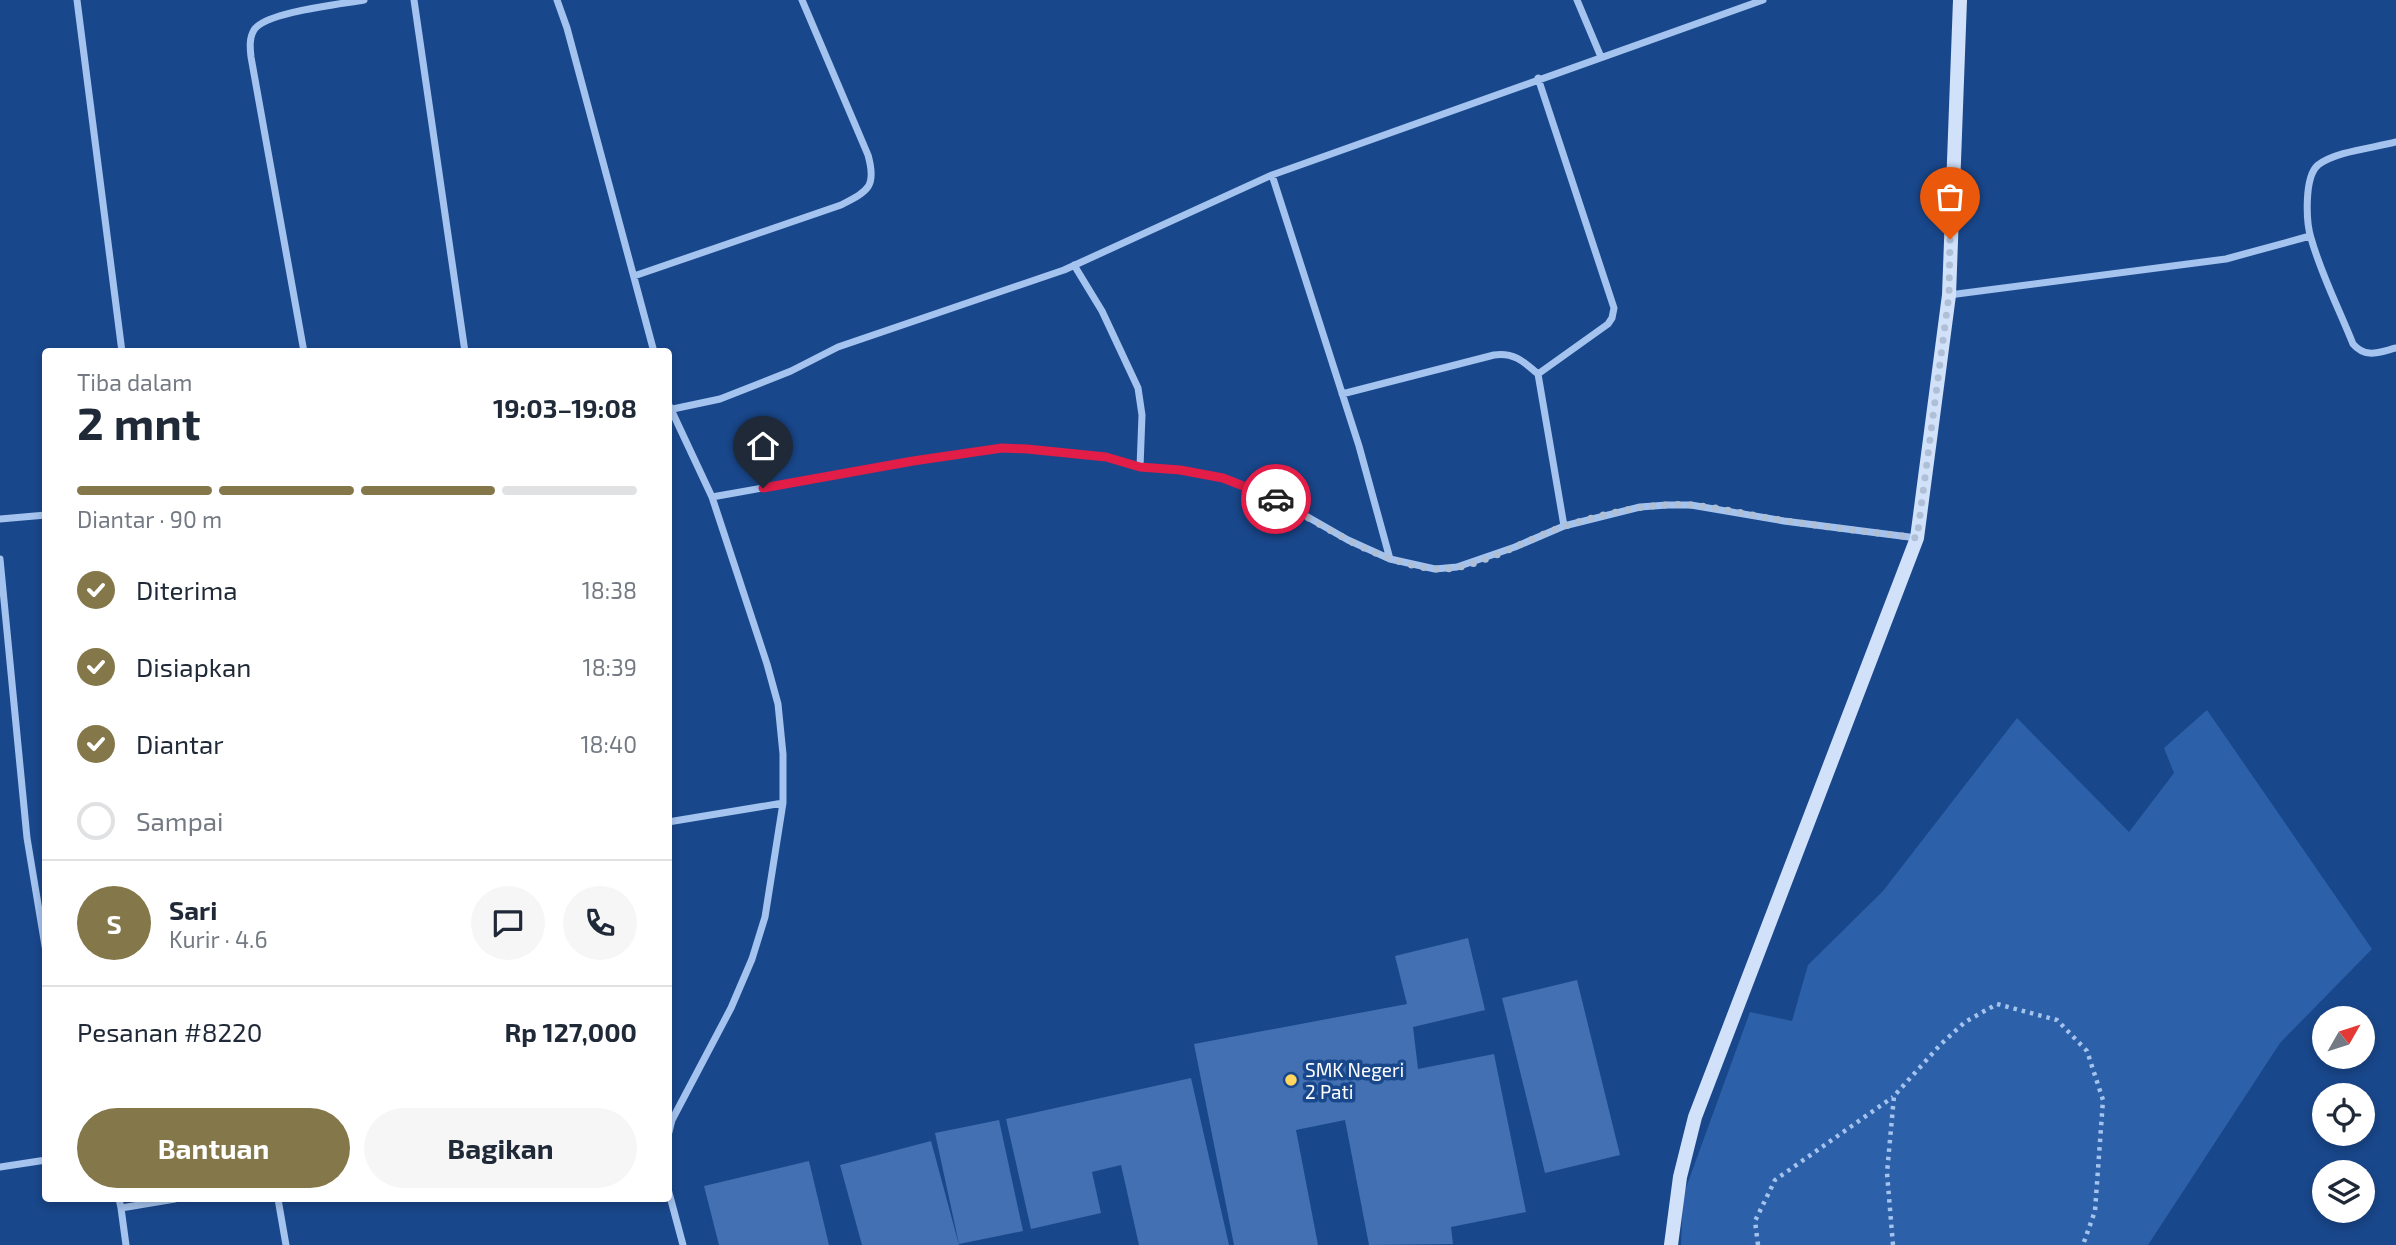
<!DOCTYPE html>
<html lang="id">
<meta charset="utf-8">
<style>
:root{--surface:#fff;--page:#f6f6f7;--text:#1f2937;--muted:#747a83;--line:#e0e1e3;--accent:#847749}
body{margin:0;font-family:"Exo 2",sans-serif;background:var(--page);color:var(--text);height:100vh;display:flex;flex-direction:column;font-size:26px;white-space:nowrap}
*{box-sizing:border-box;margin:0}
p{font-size:23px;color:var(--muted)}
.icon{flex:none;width:38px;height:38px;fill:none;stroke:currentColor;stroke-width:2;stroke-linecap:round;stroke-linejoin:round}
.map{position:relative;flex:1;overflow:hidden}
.side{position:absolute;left:42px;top:348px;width:630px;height:854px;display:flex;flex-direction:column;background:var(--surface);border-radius:7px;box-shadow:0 4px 10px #0003}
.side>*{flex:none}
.needle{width:46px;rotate:51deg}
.tools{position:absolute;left:2312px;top:1006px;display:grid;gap:14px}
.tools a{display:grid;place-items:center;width:63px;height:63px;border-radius:50%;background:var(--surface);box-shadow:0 4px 10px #0003;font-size:35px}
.pin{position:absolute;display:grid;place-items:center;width:60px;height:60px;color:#fff;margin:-72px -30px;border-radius:50% 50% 50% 0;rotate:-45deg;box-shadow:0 0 7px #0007}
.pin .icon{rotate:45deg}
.courier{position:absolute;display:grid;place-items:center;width:70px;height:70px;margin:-35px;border:5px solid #e11d48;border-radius:50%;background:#fff;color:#222;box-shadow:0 2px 9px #0007}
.overview em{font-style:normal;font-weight:700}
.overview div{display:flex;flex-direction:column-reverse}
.overview{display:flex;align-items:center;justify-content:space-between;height:119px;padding:0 35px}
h1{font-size:46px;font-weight:700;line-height:52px}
.bar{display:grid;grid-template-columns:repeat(4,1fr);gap:10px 7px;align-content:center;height:84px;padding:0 35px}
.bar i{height:9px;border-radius:5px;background:var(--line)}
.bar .on{background:var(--accent)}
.bar p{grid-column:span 4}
.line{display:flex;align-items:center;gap:18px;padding:0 35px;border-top:2px solid var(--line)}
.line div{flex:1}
.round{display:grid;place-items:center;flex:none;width:74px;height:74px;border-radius:37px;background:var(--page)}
ol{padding:0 35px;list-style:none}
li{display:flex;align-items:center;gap:21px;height:77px}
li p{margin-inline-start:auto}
li .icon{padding:7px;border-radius:50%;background:var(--accent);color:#fff;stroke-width:4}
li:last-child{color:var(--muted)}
li i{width:38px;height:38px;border:4px solid var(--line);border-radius:50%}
.primary-button{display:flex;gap:14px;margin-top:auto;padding:14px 35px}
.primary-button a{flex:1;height:80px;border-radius:42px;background:var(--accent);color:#fff;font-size:28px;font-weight:700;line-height:80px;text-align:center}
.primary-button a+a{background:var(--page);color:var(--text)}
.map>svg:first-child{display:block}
.green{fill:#2c60a9}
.building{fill:#4270b3}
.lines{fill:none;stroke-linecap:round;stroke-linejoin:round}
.path{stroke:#a4c3ee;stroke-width:4.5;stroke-dasharray:3.5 5;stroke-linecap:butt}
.minor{stroke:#a4c3ee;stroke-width:7}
.secondary{stroke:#d1e1fa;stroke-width:14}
.done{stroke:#aebfd6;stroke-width:7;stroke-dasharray:0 12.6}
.route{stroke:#e11d48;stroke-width:9}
.poi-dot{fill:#ffd760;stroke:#19478b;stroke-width:2.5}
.labels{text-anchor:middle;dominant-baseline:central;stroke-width:7;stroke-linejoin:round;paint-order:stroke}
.poi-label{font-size:19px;fill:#fff;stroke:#19478b;text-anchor:start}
</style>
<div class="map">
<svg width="2396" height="1245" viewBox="0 0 2396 1245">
<rect width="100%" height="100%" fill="#19478b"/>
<!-- green -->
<path class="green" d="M2207 710 2372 949 2280 1043 2148 1245H1681L1683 1196 1750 1012 1792 1021 1808 965 1883 891 2017 718 2129 832 2174 773 2164 748Z"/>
<!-- building -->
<path class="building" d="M1468 938 1485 1010 1413 1027 1418 1069 1494 1054 1526 1212 1451 1227 1453 1244 1369 1245 1345 1120 1296 1130 1318 1245H1234L1194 1044 1407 1004 1395 956Z
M1577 980 1620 1155 1545 1173 1502 998Z
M1191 1078 1229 1245H1139L1121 1165 1092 1172 1101 1213 1031 1229 1006 1119Z
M999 1120 1023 1231 959 1244 935 1133Z
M931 1141 959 1245H862L840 1165Z
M809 1161 829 1245H719L704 1186Z"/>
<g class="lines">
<!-- path -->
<path class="path" d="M1758 1245 1755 1221 1775 1180 1893 1097
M1893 1245 1887 1173 1894 1096 1941 1044 1965 1022 1997 1004 2057 1020 2087 1051 2103 1100 2095 1211 2083 1245"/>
<!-- minor -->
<path class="minor" d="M77 0 122 352
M414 0 465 352
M557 0 567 28 654 352
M1577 0 1601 57
M1538 78 1614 308 1612 318 1608 324 1538 374
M2396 142C2374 148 2336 151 2318 165 2304 177 2306 222 2311 238 2321 274 2339 309 2353 344 2366 359 2379 352 2396 348
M1272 175 1359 446 1390 559
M1074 265 1102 311 1138 388 1142 415 1140 467
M634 276 841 205C868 191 877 187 868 155L802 0
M1949 295 2226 259 2310 236
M304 352 251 57C250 48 249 38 254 30 265 12 342 4 364 0
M1342 394 1494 355C1514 352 1524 362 1538 374L1564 526
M668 403 712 497 767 664 778 704 783 754V803L765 917 752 959 731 1008 672 1120 668 1136
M668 410 720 399 791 371 838 347 1064 270 1272 175 1763 0
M712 497 913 461 1002 448 1027 449 1106 457 1140 467 1180 470 1223 478 1271 496 1348 540 1390 559 1435 569 1457 567 1515 547 1564 526 1640 507 1667 505H1691L1784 521 1917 538
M0 519 46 515
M0 559 27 838 46 952
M668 822 783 803
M0 1167 46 1160
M668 1189 683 1245
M119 1199 121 1208 175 1199
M278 1199 286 1245
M121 1208 126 1245"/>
<!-- secondary -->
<path class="secondary" d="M1671 1245 1680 1177 1695 1117 1917 538 1949 295 1960 0"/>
</g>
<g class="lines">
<!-- done -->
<path class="done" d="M1276 499C1326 527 1377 563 1435 569 1472 573 1530 537 1565 526 1597 516 1631 507 1664 505 1702 502 1742 514 1780 520 1825 527 1871 532 1917 538L1949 295 1950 239"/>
<!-- route -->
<path class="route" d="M763 488 913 461 1002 448 1027 449 1106 457 1140 467 1180 470 1223 478 1276 499"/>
</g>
<!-- markers -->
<circle class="poi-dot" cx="1291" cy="1080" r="7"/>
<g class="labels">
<!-- poi labels -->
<g class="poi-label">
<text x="1305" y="1069">SMK Negeri<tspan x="1305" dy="22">2 Pati</tspan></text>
</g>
</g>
</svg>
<div class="tools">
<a><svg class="needle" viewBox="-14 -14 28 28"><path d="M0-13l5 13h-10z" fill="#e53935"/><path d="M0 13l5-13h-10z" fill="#747a83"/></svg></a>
<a><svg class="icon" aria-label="locate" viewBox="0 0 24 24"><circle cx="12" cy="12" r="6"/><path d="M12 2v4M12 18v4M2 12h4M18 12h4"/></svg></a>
<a><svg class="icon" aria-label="layers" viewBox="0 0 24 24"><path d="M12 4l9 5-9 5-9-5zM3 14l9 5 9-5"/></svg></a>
</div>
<div class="pin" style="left:1950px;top:239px;background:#ea580c"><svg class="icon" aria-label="bag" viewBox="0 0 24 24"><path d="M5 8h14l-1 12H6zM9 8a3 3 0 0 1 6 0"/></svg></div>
<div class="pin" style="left:763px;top:488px;background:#1f2937"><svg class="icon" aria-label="home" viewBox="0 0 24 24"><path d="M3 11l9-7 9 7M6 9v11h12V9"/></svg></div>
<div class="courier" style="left:1276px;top:499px"><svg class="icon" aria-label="car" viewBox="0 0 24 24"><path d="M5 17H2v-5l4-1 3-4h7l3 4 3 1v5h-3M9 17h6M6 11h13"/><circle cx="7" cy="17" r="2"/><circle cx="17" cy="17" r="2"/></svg></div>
<section class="side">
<div class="overview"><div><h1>2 mnt</h1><p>Tiba dalam</p></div><em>19:03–19:08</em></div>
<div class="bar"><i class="on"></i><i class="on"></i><i class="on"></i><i></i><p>Diantar · 90 m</p></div>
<ol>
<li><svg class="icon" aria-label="check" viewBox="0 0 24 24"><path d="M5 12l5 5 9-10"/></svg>Diterima<p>18:38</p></li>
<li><svg class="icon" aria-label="check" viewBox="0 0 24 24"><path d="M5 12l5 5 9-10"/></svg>Disiapkan<p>18:39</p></li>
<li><svg class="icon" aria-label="check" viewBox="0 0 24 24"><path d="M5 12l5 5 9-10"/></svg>Diantar<p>18:40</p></li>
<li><i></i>Sampai</li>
</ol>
<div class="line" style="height:126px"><b class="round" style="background:var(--accent);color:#fff">S</b><div><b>Sari</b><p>Kurir · 4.6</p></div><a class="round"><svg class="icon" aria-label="chat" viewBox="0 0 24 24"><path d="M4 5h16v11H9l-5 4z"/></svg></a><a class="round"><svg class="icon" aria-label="phone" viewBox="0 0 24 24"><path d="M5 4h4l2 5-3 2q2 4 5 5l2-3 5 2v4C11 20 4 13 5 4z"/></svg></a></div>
<div class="line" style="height:91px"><div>Pesanan #8220</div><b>Rp 127,000</b></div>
<div class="primary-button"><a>Bantuan</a><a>Bagikan</a></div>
</section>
</div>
